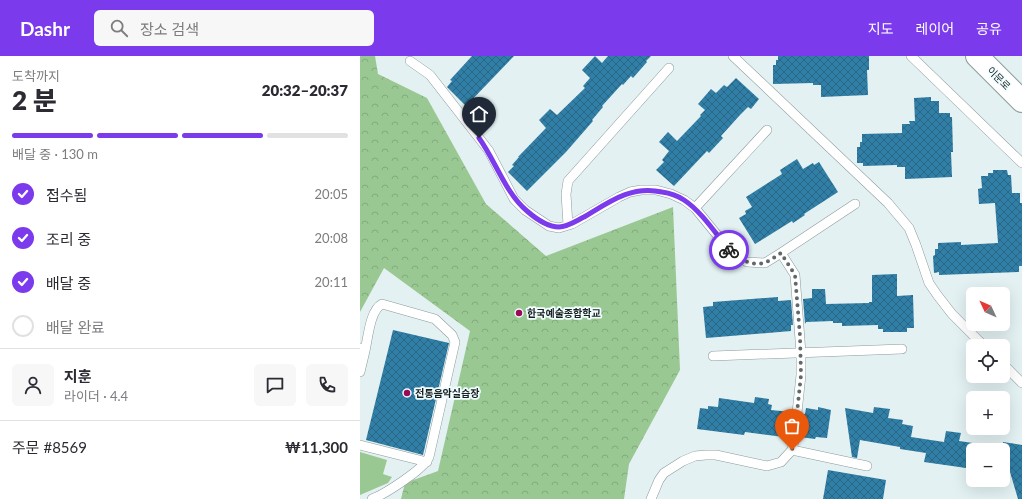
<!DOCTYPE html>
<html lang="ko">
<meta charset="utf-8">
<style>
:root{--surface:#fff;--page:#f7f7f7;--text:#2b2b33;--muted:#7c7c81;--line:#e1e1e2;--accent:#7c3aed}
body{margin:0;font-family:Lato,"Noto Sans KR",sans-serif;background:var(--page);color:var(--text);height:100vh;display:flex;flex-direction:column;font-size:15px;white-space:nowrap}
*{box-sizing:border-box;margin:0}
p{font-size:13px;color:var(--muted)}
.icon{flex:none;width:22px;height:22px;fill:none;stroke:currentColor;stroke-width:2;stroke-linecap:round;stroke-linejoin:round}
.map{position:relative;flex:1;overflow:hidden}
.details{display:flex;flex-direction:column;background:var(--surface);width:360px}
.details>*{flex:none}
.needle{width:26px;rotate:314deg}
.tools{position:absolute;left:606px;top:231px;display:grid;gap:8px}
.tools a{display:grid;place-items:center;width:44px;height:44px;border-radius:6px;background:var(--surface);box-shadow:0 4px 16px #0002;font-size:20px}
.pin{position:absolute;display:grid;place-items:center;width:34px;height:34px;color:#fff;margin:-41px -17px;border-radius:50% 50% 50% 0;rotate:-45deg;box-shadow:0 0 4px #0007}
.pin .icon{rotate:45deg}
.courier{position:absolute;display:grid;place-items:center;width:40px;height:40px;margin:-20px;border:3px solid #7c3aed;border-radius:50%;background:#fff;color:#222;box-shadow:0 1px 5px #0007}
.head em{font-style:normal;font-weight:800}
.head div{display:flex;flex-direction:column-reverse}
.head{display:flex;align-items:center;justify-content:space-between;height:68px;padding:0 12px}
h1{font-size:26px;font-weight:800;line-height:30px}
.bar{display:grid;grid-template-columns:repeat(4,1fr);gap:6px 4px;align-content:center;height:48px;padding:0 12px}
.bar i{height:5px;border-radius:3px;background:var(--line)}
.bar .active{background:var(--accent)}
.bar p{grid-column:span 4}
.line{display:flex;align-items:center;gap:10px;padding:0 12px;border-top:1px solid var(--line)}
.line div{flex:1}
.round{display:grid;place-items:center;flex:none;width:42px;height:42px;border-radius:6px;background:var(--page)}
ol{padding:0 12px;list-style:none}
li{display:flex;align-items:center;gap:12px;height:44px}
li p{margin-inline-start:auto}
li .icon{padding:4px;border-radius:50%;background:var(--accent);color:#fff;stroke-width:4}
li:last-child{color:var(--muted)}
li i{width:22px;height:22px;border:2px solid var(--line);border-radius:50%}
header{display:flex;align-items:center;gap:24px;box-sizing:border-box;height:56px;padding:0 20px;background:var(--accent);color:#fff}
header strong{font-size:19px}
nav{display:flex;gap:22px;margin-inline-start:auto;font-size:14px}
.search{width:280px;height:36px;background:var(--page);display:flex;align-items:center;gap:10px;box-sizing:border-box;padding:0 14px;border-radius:6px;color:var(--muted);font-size:15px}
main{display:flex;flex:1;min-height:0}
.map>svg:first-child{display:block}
.grass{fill:#9ac893}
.forest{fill:url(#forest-crowns)}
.building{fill:url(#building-cross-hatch)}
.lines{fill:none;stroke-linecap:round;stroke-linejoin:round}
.lane-casing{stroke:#8d9a9b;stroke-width:10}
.secondary-casing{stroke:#8d9a9b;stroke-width:24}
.lane{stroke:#fff;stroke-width:9}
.secondary{stroke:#fff;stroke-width:22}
.done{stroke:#606869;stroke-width:4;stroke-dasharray:0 7.2}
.route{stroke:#7c3aed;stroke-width:5}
.poi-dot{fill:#9c0956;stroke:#f0feff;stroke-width:1.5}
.labels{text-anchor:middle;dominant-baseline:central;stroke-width:3.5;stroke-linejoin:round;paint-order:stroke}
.street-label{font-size:10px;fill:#191e1f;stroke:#f0feff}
.poi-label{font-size:10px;font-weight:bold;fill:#191e1f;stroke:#f0feff;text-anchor:start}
</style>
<header>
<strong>Dashr</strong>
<div class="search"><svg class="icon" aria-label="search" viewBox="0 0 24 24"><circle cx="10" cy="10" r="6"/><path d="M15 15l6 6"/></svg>장소 검색</div>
<nav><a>지도</a><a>레이어</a><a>공유</a></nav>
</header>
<main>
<section class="details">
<div class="head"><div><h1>2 분</h1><p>도착까지</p></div><em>20:32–20:37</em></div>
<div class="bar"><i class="active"></i><i class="active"></i><i class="active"></i><i></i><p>배달 중 · 130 m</p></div>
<ol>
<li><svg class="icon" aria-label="check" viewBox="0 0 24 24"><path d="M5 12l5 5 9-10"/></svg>접수됨<p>20:05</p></li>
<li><svg class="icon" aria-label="check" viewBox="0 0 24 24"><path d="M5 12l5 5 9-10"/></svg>조리 중<p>20:08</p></li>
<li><svg class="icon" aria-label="check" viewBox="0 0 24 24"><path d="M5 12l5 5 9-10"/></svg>배달 중<p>20:11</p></li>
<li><i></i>배달 완료</li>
</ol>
<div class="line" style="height:72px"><a class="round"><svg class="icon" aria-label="person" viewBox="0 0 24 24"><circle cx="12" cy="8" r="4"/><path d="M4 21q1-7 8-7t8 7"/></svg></a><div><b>지훈</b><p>라이더 · 4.4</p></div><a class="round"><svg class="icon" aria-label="chat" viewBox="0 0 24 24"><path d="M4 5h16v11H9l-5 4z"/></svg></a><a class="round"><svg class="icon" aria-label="phone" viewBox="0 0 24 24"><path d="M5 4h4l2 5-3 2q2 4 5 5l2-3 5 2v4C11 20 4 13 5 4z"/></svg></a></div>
<div class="line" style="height:52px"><div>주문 #8569</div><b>₩11,300</b></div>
</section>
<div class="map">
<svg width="662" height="443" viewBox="0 0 662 443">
<defs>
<pattern id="forest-crowns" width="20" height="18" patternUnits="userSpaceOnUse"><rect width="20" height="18" fill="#9ac893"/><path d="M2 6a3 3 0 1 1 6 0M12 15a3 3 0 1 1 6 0" fill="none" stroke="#84ab7e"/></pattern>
<pattern id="building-cross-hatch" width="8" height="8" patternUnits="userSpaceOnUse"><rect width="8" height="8" fill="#317fa6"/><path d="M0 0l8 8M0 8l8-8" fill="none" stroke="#296787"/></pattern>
</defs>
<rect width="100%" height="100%" fill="#e3f1f2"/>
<!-- grass -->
<path class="grass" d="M0 396 27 404 23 418 32 421 28 427 0 439Z"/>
<!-- forest -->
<path class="forest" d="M0 0H15L18 18 67 42 126 148 186 200 313 151 320 314 269 408 264 443H41L45 427 78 415 110 275 24 212 0 256Z"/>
<!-- building -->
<path class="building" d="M112 0H154L106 50 87 31 92 25 90 24Z
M235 0 242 7 248 0H291L286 5 287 6 273 22 271 20 263 29 262 28 242 50 243 51 232 64 233 65 206 96 167 135 148 116 154 110 152 109 159 101H158L186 72 179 64 190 53 197 59 225 32 223 30 230 22 222 14Z
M418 0H509V14H507L508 39 461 41V29H453V27L413 28V9H416V4H418Z
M376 22 399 43 391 53 388 51 380 59 361 80 363 82 349 97 347 95 314 130 296 114 304 106 302 104 309 95 299 86 308 76 317 85 341 60 340 59 345 54 338 48 351 33 356 37 364 29 367 31Z
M571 41V45H579V57H590V61H592L593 96H591L592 121 545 123V111H537V109L503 110V107H497V91H500V86H502V78L542 77V68H550L549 65H555L554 42Z
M437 103 443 113 453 107 454 109 459 106 478 136 444 158 445 159 433 167 432 165 395 188 379 162 386 158 385 155 392 151 386 141 422 118 420 114Z
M633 114H647L648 119H651L652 137H660V147H662V210H659V216L579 219V216L574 217 573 200 575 199V193H578V187L601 186V189L638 187 635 147 619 148 618 133 622 132 621 120H628V117H633Z
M537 218V240L553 239 554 272H547V276H523V273H518V269L482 270V267H473V265L446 266 445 268 443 243 452 242V233H465L466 248 509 247V246H512V219Z
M418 241V245L431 244 433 269H431V275L346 282 343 251 353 250V246Z
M33 274 89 287 63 399 6 384Z
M395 341 409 343 408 348 412 349 411 354 431 356 429 378H424V381L385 376 384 379 337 373 340 352 348 353V350L358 351 359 342 394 347Z
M458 351 471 354 467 382 456 381 455 383 440 381 443 358H445L446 352 458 354Z
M514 351 530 353 528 362 543 364 542 368 553 370 551 381 584 386 586 375 601 377 599 385 613 387V413L564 406 566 397 540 393V391L500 384 497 402 492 401 485 352 513 357Z
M643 386 662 389V443H658L650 416 643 415Z
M468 414 526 424 523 443H463Z"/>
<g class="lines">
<!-- lane casing -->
<g class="lane-casing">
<path id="lane" d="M373 0 528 147 549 172 556 189 569 227 578 240 592 258 624 290
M551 0 662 107
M50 5 70 19 119 82 129 95 154 143 165 154 189 170 199 172 212 168 259 141 270 136 281 134H296L311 138 324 144 335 152 371 196 387 206 405 207 421 197
M335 152 407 74
M208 169 206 138 208 125 309 12
M5 295C8 282 10 254 22 248L75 263 92 279 95 286 69 401C64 413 25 438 12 443
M353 300 542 293
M643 308 662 327
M0 316 5 295 1 292
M0 389 67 406
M432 394 507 410
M291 443 299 424 304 417 323 405 335 400 346 399H356L407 410 421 406 432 394 434 385 441 319V297L435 219 421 197 495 148"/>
</g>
<!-- secondary casing -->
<g class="secondary-casing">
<path id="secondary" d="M617 0 662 45"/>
</g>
<!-- lane -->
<use href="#lane" class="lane"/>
<!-- secondary -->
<use href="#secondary" class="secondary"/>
</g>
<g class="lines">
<!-- done -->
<path class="done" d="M369 194C378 203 391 210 404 207 410 205 416 200 421 197L435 219 440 280 441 319 434 385 432 394"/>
<!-- route -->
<path class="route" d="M119 82C135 104 146 138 167 155 175 162 187 171 199 171 207 171 216 165 224 161 249 146 271 129 302 136 310 137 318 140 324 144 341 155 356 178 369 194"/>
</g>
<!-- markers -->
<g class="poi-dot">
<circle cx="159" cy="257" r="4"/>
<circle cx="47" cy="337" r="4"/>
</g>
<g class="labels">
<!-- street labels -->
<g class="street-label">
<text transform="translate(639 22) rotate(45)">이문로</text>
</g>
<!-- poi labels -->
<g class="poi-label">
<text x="167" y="257">한국예술종합학교</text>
<text x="55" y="337">전통음악실습장</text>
</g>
</g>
</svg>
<div class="tools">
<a><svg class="needle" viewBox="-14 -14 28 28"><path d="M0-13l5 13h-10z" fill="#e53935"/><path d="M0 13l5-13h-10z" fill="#7c7c81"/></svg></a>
<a><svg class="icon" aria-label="locate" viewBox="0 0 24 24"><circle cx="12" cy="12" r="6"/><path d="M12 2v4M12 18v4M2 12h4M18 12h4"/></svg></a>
<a>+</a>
<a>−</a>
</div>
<div class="pin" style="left:432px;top:394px;background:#ea580c"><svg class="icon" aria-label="bag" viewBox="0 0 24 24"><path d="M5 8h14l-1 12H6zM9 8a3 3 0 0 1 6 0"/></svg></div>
<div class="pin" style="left:119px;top:82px;background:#1f2937"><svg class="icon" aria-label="home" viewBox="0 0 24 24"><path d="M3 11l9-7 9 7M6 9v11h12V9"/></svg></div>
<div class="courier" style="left:369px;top:194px"><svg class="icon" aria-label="bike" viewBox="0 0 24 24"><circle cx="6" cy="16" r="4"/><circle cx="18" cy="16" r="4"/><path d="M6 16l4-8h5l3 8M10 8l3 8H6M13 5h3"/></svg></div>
</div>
</main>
